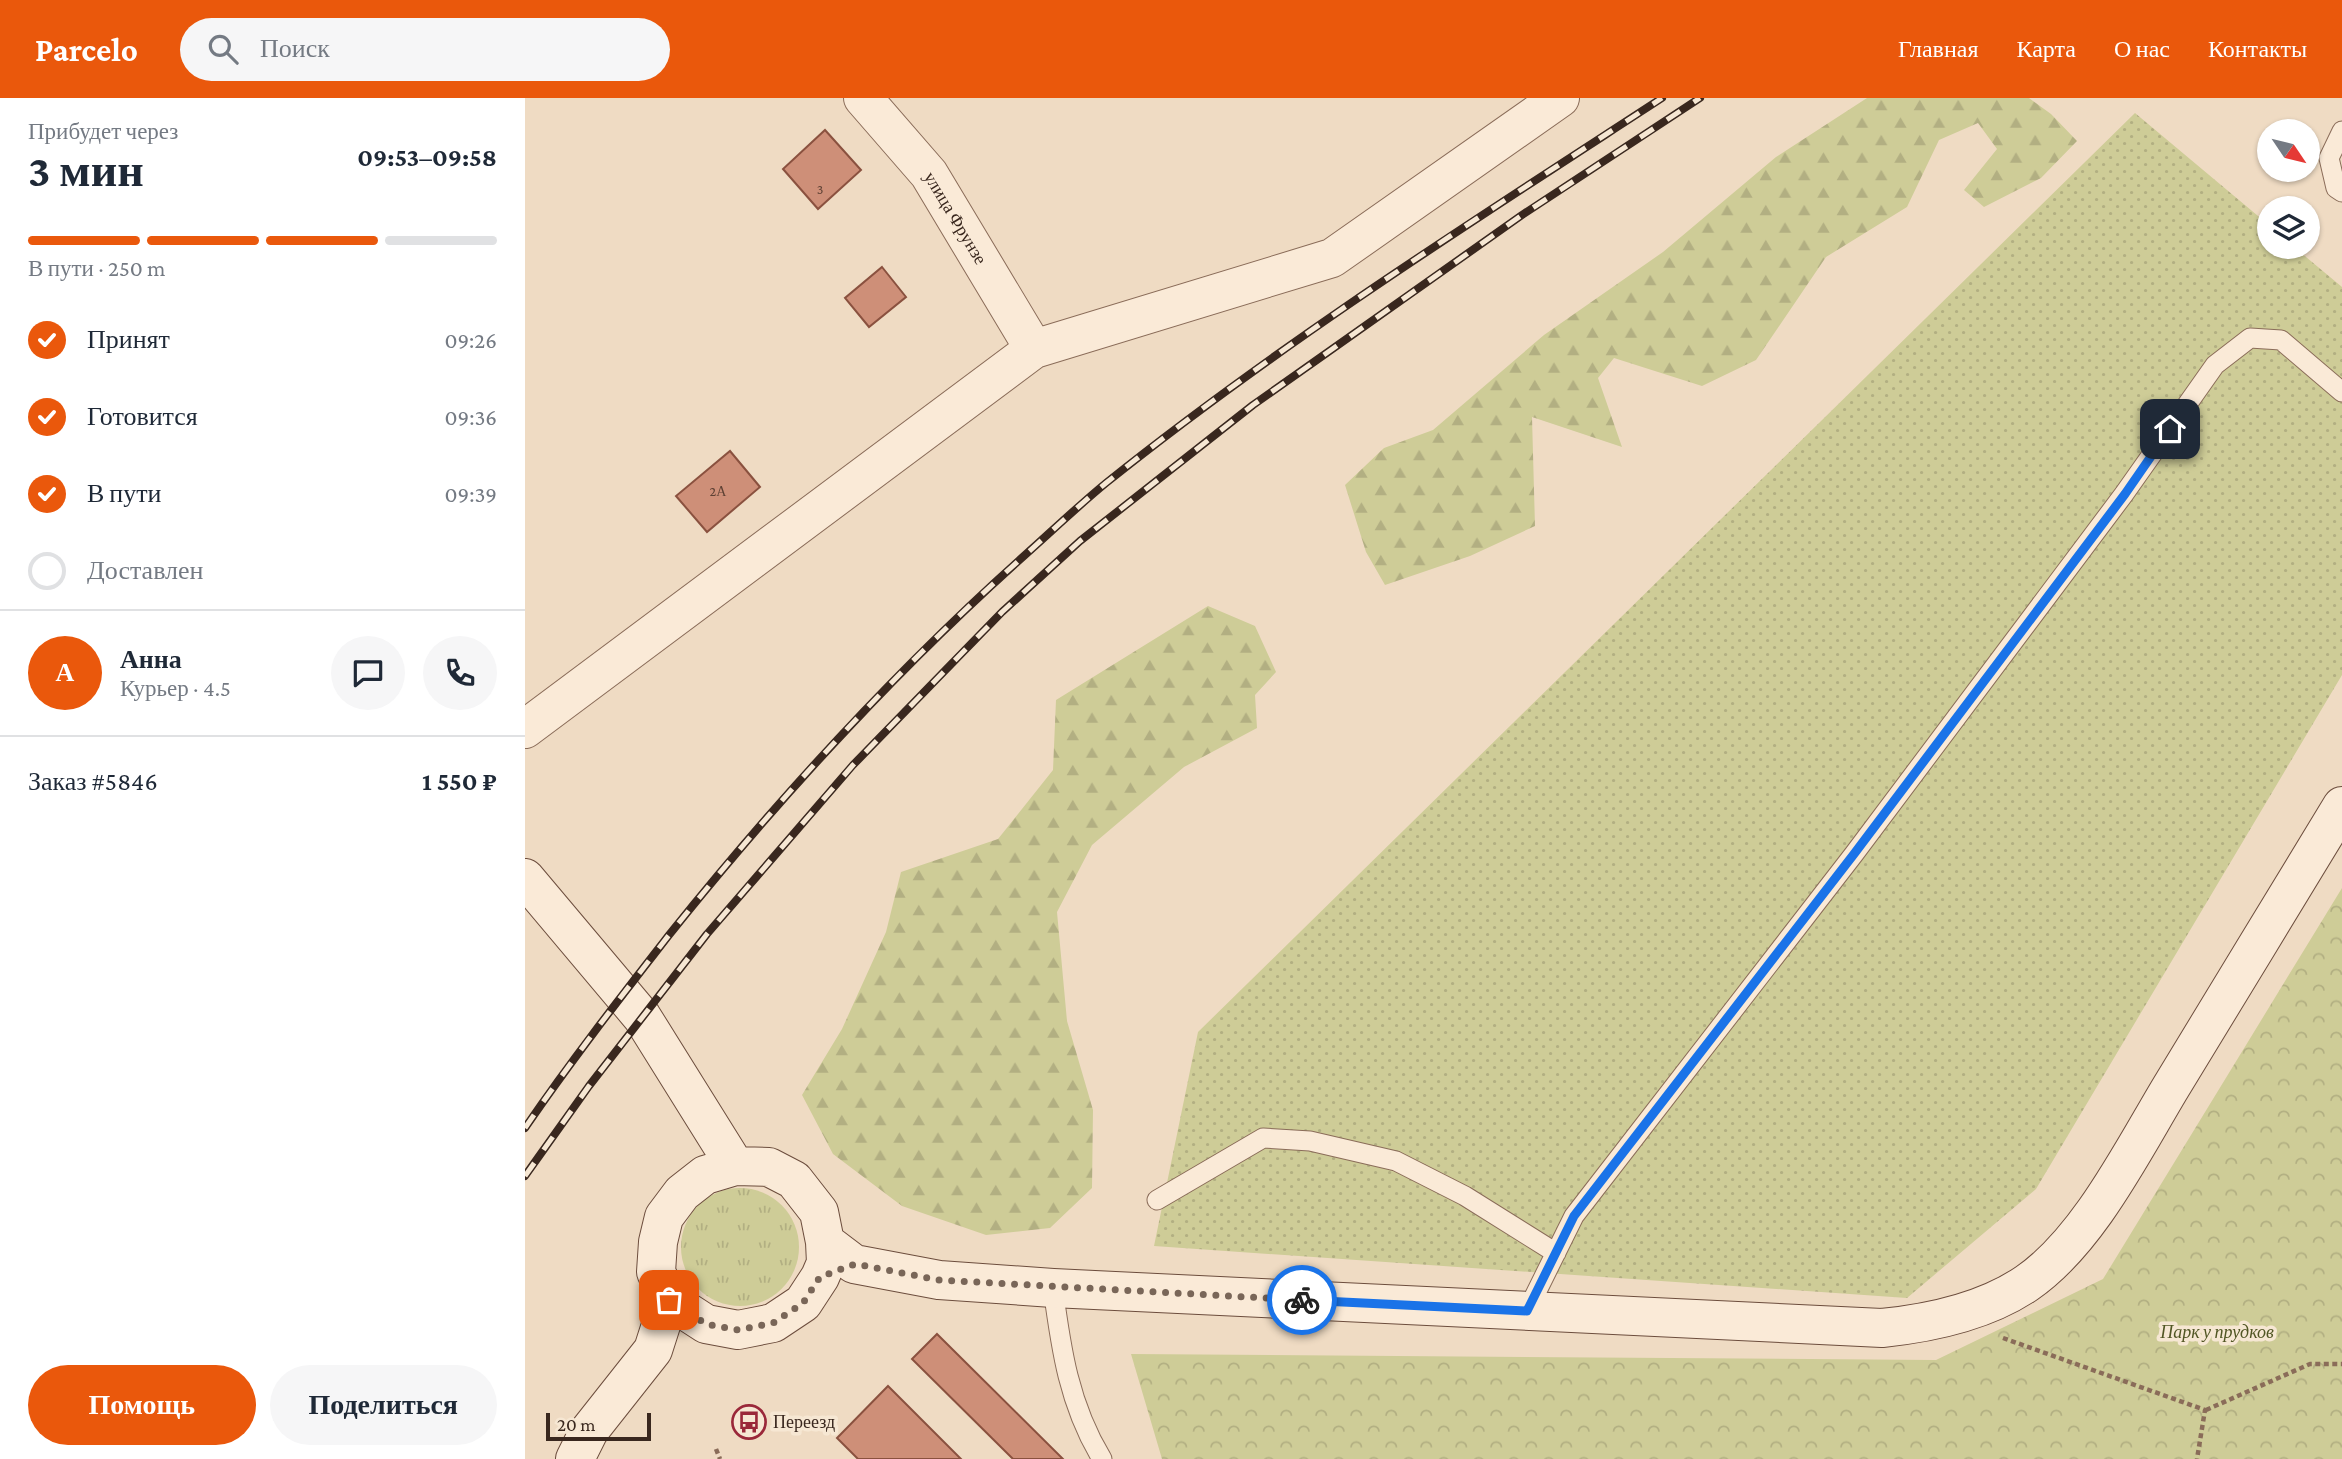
<!DOCTYPE html>
<html lang="ru">
<meta charset="utf-8">
<style>
:root{--surface:#fff;--page:#f6f6f7;--text:#1f2937;--muted:#747a83;--line:#e0e1e3;--accent:#ea580c}
body{margin:0;font-family:"Crimson Pro",serif;background:var(--page);color:var(--text);height:100vh;display:flex;flex-direction:column;font-size:26px;white-space:nowrap}
*{box-sizing:border-box;margin:0}
p{font-size:23px;color:var(--muted)}
.icon{flex:none;width:38px;height:38px;fill:none;stroke:currentColor;stroke-width:2;stroke-linecap:round;stroke-linejoin:round}
.map{position:relative;flex:1;overflow:hidden}
.side{display:flex;flex-direction:column;background:var(--surface);width:525px}
.side>*{flex:none}
.needle{width:46px;rotate:125deg}
.fabs{position:absolute;left:1732px;top:21px;display:grid;gap:14px}
.fabs a{display:grid;place-items:center;width:63px;height:63px;border-radius:50%;background:var(--surface);box-shadow:0 2px 5px #0004;font-size:35px}
.scale{position:absolute;left:21px;bottom:18px;width:105px;box-sizing:border-box;padding-left:7px;border:4px solid #39271e;border-top:0;font-size:19px;line-height:24px;white-space:nowrap;color:#39271e;-webkit-text-stroke:5px #f6e7d3;paint-order:stroke}
.pin{position:absolute;display:grid;place-items:center;width:60px;height:60px;color:#fff;margin:-30px;border-radius:14px;box-shadow:0 4px 10px #0006}
.courier{position:absolute;display:grid;place-items:center;width:70px;height:70px;margin:-35px;border:5px solid #1a73e8;border-radius:50%;background:#fff;color:#222;box-shadow:0 2px 9px #0007}
.headline em{font-style:normal;font-weight:700}
.headline div{display:flex;flex-direction:column-reverse}
.headline{display:flex;align-items:center;justify-content:space-between;height:119px;padding:0 28px}
h1{font-size:46px;font-weight:700;line-height:52px}
.bar{display:grid;grid-template-columns:repeat(4,1fr);gap:10px 7px;align-content:center;height:84px;padding:0 28px}
.bar i{height:9px;border-radius:5px;background:var(--line)}
.bar .selected{background:var(--accent)}
.bar p{grid-column:span 4}
.line{display:flex;align-items:center;gap:18px;padding:0 28px;border-top:2px solid var(--line)}
.line div{flex:1}
.round{display:grid;place-items:center;flex:none;width:74px;height:74px;border-radius:37px;background:var(--page)}
ol{padding:0 28px;list-style:none}
li{display:flex;align-items:center;gap:21px;height:77px}
li p{margin-inline-start:auto}
li .icon{padding:7px;border-radius:50%;background:var(--accent);color:#fff;stroke-width:4}
li:last-child{color:var(--muted)}
li i{width:38px;height:38px;border:4px solid var(--line);border-radius:50%}
.primary-button{display:flex;gap:14px;margin-top:auto;padding:14px 28px}
.primary-button a{flex:1;height:80px;border-radius:42px;background:var(--accent);color:#fff;font-size:28px;font-weight:700;line-height:80px;text-align:center}
.primary-button a+a{background:var(--page);color:var(--text)}
header{display:flex;align-items:center;gap:42px;box-sizing:border-box;height:98px;padding:0 35px;background:var(--accent);color:#fff}
header strong{font-size:33px}
nav{display:flex;gap:38px;margin-inline-start:auto;font-size:24px}
.search{width:490px;height:63px;background:var(--page);display:flex;align-items:center;gap:18px;box-sizing:border-box;padding:0 24px;border-radius:38px;color:var(--muted);font-size:26px}
main{display:flex;flex:1;min-height:0}
.map>svg:first-child{display:block}
.grass{fill:url(#grass-tufts)}
.forest{fill:url(#forest-firs)}
.park{fill:url(#park-crowns)}
.garden{fill:url(#garden-dots)}
.building{fill:#ce8f78;stroke:#8a513f;stroke-width:2}
.lines{fill:none;stroke-linecap:round;stroke-linejoin:round}
.lane-casing{stroke:#8a6c59;stroke-width:21}
.street-casing{stroke:#8a6c59;stroke-width:40}
.secondary-casing{stroke:#6c4d3d;stroke-width:40}
.path{stroke:#8a6c59;stroke-width:4.5;stroke-dasharray:5 3.5;stroke-linecap:butt}
.lane{stroke:#faead7;stroke-width:19}
.street{stroke:#faead7;stroke-width:38}
.secondary{stroke:#faead7;stroke-width:38}
.rail-casing{stroke:#39271e;stroke-width:8}
.rail{stroke:#f6e7d3;stroke-width:5;stroke-dasharray:16;stroke-linecap:butt}
.done{stroke:#796658;stroke-width:7;stroke-dasharray:0 12.6}
.route{stroke:#1a73e8;stroke-width:9}
.labels{text-anchor:middle;dominant-baseline:central;stroke-width:7;stroke-linejoin:round;paint-order:stroke}
.number-label{font-size:14px;fill:#5e4134}
.street-label{font-size:18px;fill:#39271e;stroke:#f6e7d3}
.park-label{font-size:18px;font-style:italic;fill:#515624;stroke:#f6e7d3}
.poi-label{font-size:18px;fill:#39271e;stroke:#f6e7d3;text-anchor:start}
</style>
<header>
<strong>Parcelo</strong>
<div class="search"><svg class="icon" aria-label="search" viewBox="0 0 24 24"><circle cx="10" cy="10" r="6"/><path d="M15 15l6 6"/></svg>Поиск</div>
<nav><a>Главная</a><a>Карта</a><a>О нас</a><a>Контакты</a></nav>
</header>
<main>
<section class="side">
<div class="headline"><div><h1>3 мин</h1><p>Прибудет через</p></div><em>09:53–09:58</em></div>
<div class="bar"><i class="selected"></i><i class="selected"></i><i class="selected"></i><i></i><p>В пути · 250 m</p></div>
<ol>
<li><svg class="icon" aria-label="check" viewBox="0 0 24 24"><path d="M5 12l5 5 9-10"/></svg>Принят<p>09:26</p></li>
<li><svg class="icon" aria-label="check" viewBox="0 0 24 24"><path d="M5 12l5 5 9-10"/></svg>Готовится<p>09:36</p></li>
<li><svg class="icon" aria-label="check" viewBox="0 0 24 24"><path d="M5 12l5 5 9-10"/></svg>В пути<p>09:39</p></li>
<li><i></i>Доставлен</li>
</ol>
<div class="line" style="height:126px"><b class="round" style="background:var(--accent);color:#fff">А</b><div><b>Анна</b><p>Курьер · 4.5</p></div><a class="round"><svg class="icon" aria-label="chat" viewBox="0 0 24 24"><path d="M4 5h16v11H9l-5 4z"/></svg></a><a class="round"><svg class="icon" aria-label="phone" viewBox="0 0 24 24"><path d="M5 4h4l2 5-3 2q2 4 5 5l2-3 5 2v4C11 20 4 13 5 4z"/></svg></a></div>
<div class="line" style="height:91px"><div>Заказ #5846</div><b>1 550 ₽</b></div>
<div class="primary-button"><a>Помощь</a><a>Поделиться</a></div>
</section>
<div class="map">
<svg width="1817" height="1361" viewBox="0 0 1817 1361">
<defs>
<pattern id="grass-tufts" width="24" height="20" patternUnits="userSpaceOnUse" patternTransform="scale(1.75)"><rect width="24" height="20" fill="#cecc97"/><path d="M3 7l-1-3M5 7V3M7 7l1-3M15 17l-1-3M17 17v-4M19 17l1-3" fill="none" stroke="#b2af82"/></pattern>
<pattern id="forest-firs" width="22" height="20" patternUnits="userSpaceOnUse" patternTransform="scale(1.75)"><rect width="22" height="20" fill="#cecc97"/><path d="M5 1l3.5 6h-7zM16 11l3.5 6h-7z" fill="#b2af82"/></pattern>
<pattern id="park-crowns" width="20" height="18" patternUnits="userSpaceOnUse" patternTransform="scale(1.75)"><rect width="20" height="18" fill="#cecc97"/><path d="M2 6a3 3 0 1 1 6 0M12 15a3 3 0 1 1 6 0" fill="none" stroke="#b2af82"/></pattern>
<pattern id="garden-dots" width="8" height="8" patternUnits="userSpaceOnUse" patternTransform="scale(1.75)"><rect width="8" height="8" fill="#cecc97"/><path d="M2 2h.1M6 6h.1" fill="none" stroke="#b2af82" stroke-width="1.8" stroke-linecap="round"/></pattern>
</defs>
<rect width="100%" height="100%" fill="#efdbc3"/>
<!-- grass -->
<path class="grass" d="M156 1149a59 59 0 1 1 118 0a59 59 0 1 1-118 0Z"/>
<!-- forest -->
<path class="forest" d="M1342 0H1504L1526 16 1552 43 1516 80 1459 109 1439 92 1472 51 1453 25 1414 42 1382 109 1301 159 1231 262 1177 288 1089 260 1073 280 1097 349 1007 319 1010 428 945 458 860 487 841 454 820 387 859 350 908 332 1019 237 1138 154 1251 59Z
M683 508 730 528 751 574 730 597 732 630 659 669 567 747 532 814 542 923 568 1012 567 1090 525 1130 461 1137 377 1108 308 1056 277 997 317 931 361 834 376 774 473 741 528 672 531 602Z"/>
<!-- park -->
<path class="park" d="M1817 790V1361H637L606 1256 1411 1262 1578 1181Z"/>
<!-- garden -->
<path class="garden" d="M1610 15 1745 128V149H1769L1817 189V577L1511 1091 1382 1200 629 1148 673 934Z"/>
<!-- building -->
<path class="building" d="M300 32 336 72 293 111 258 71Z
M357 169 381 199 344 229 320 200Z
M205 353 235 389 182 434 151 398Z
M412 1236 538 1361H488L387 1261Z
M363 1288 436 1361H333L312 1340Z"/>
<g class="lines">
<!-- lane casing -->
<g class="lane-casing">
<path id="lane" d="M1817 33 1804 60 1811 90 1817 94
M632 1102 738 1040 785 1043 871 1063 940 1098 1031 1155
M528 1190C536 1251 544 1307 577 1361
M1002 1213 1049 1118 1329 756 1599 396 1690 267 1725 240 1756 242 1817 294"/>
</g>
<!-- street casing -->
<g class="street-casing">
<g id="street">
<path id="s1" d="M338 0 404 76 509 251"/>
<path d="M0 631 509 251 807 160 1035 0"/>
</g>
</g>
<!-- secondary casing -->
<g class="secondary-casing">
<path id="secondary" d="M0 780 117 919 210 1068
M210 1068 244 1069 269 1082 294 1114 300 1144 301 1165 295 1179 278 1205 248 1225 213 1232 181 1226 144 1202 131 1174 133 1144 139 1119 157 1095 180 1077Z
M300 1144 329 1166 414 1182 528 1190 1357 1230C1406 1225 1461 1213 1502 1185 1563 1143 1608 1052 1646 989 1703 895 1760 802 1817 708
M50 1361 64 1333 128 1252 144 1202"/>
</g>
<!-- path -->
<path class="path" d="M1478 1240 1680 1312 1672 1361
M1681 1312 1785 1266H1817
M191 1351 195 1361"/>
<!-- lane -->
<use href="#lane" class="lane"/>
<!-- street -->
<use href="#street" class="street"/>
<!-- secondary -->
<use href="#secondary" class="secondary"/>
<!-- rail casing -->
<g class="rail-casing">
<path id="rail" d="M0 1030C45 964 95 900 144 837 253 701 370 573 500 457 527 433 553 408 581 385 757 244 948 123 1137 0
M0 1078 64 988 182 836 328 667 477 514 555 443 728 307 997 117 1175 0"/>
</g>
<!-- rail -->
<use href="#rail" class="rail"/>
</g>
<g class="lines">
<!-- done -->
<path class="done" d="M144 1202 181 1226 213 1232 248 1225 278 1205 295 1179 330 1166 414 1182 777 1202"/>
<!-- route -->
<path class="route" d="M777 1202 1002 1213 1049 1118 1329 756 1600 396 1645 331"/>
</g>
<!-- icons -->
<defs>
<g id="bus-ring" transform="scale(1.75)"><circle r="9.5" fill="#f6e7d3" stroke="#9a283a" stroke-width="1.5"/><path d="M-5-6H5V4H4V6H2V4H-2V6H-4V4H-5ZM-3.5-4V0h7V-4ZM-3.5 1.2v1.5H-2V1.2ZM2 1.2v1.5H3.5V1.2Z" fill="#9a283a"/></g>
</defs>
<g fill-rule="evenodd">
<use href="#bus-ring" x="224" y="1324"/>
</g>
<g class="labels">
<!-- number labels -->
<g class="number-label">
<text x="295" y="91">3</text>
<text x="193" y="393">2А</text>
</g>
<!-- street labels -->
<g class="street-label">
<text stroke="none"><textPath href="#s1" startOffset="152">улица Фрунзе</textPath></text>
</g>
<!-- park labels -->
<g class="park-label">
<text x="1692" y="1234">Парк у прудков</text>
</g>
<!-- poi labels -->
<g class="poi-label">
<text x="248" y="1324">Переезд</text>
</g>
</g>
</svg>
<div class="fabs">
<a><svg class="needle" viewBox="-14 -14 28 28"><path d="M0-13l5 13h-10z" fill="#e53935"/><path d="M0 13l5-13h-10z" fill="#747a83"/></svg></a>
<a><svg class="icon" aria-label="layers" viewBox="0 0 24 24"><path d="M12 4l9 5-9 5-9-5zM3 14l9 5 9-5"/></svg></a>
</div>
<div class="scale">20 m</div>
<div class="pin" style="left:144px;top:1202px;background:#ea580c"><svg class="icon" aria-label="bag" viewBox="0 0 24 24"><path d="M5 8h14l-1 12H6zM9 8a3 3 0 0 1 6 0"/></svg></div>
<div class="pin" style="left:1645px;top:331px;background:#1f2937"><svg class="icon" aria-label="home" viewBox="0 0 24 24"><path d="M3 11l9-7 9 7M6 9v11h12V9"/></svg></div>
<div class="courier" style="left:777px;top:1202px"><svg class="icon" aria-label="bike" viewBox="0 0 24 24"><circle cx="6" cy="16" r="4"/><circle cx="18" cy="16" r="4"/><path d="M6 16l4-8h5l3 8M10 8l3 8H6M13 5h3"/></svg></div>
</div>
</main>
